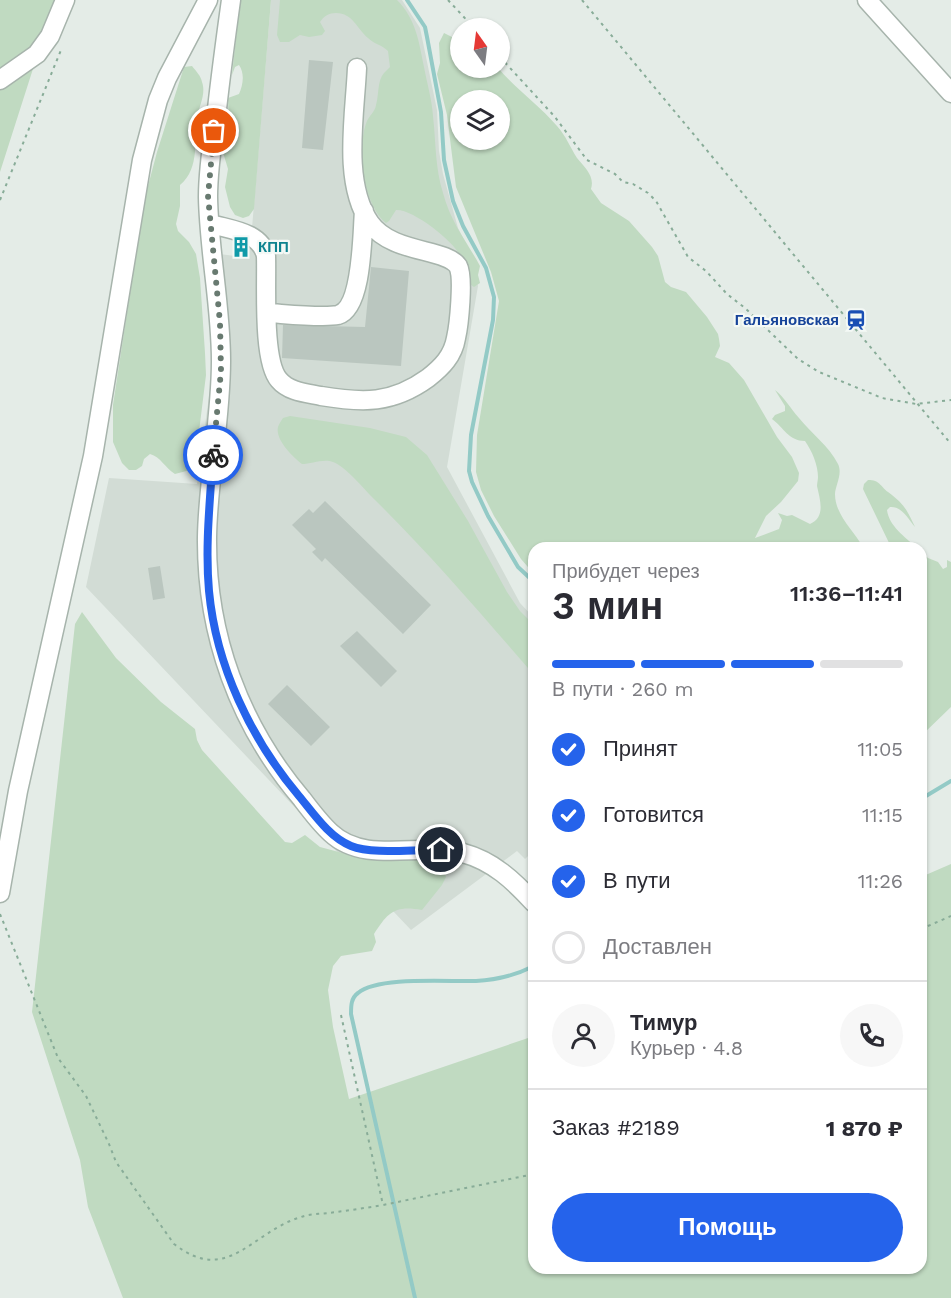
<!DOCTYPE html>
<html lang="ru">
<meta charset="utf-8">
<style>
:root{--surface:#fff;--page:#f7f7f7;--text:#2b2b33;--muted:#7c7c81;--line:#e1e1e2;--accent:#2563eb}
body{margin:0;font-family:"Work Sans",sans-serif;background:var(--page);color:var(--text);height:100vh;display:flex;flex-direction:column;font-size:22px;white-space:nowrap}
*{box-sizing:border-box;margin:0}
p{font-size:20px;color:var(--muted)}
.icon{flex:none;width:33px;height:33px;fill:none;stroke:currentColor;stroke-width:2;stroke-linecap:round;stroke-linejoin:round}
.map{position:relative;flex:1;overflow:hidden}
.drawer{position:absolute;left:528px;top:542px;width:399px;height:732px;display:flex;flex-direction:column;background:var(--surface);border-radius:18px;box-shadow:0 2px 4px #0004}
.drawer>*{flex:none}
.needle{width:39px;rotate:346deg}
.controls{position:absolute;left:450px;top:18px;display:grid;gap:12px}
.controls a{display:grid;place-items:center;width:60px;height:60px;border-radius:50%;background:var(--surface);box-shadow:0 2px 4px #0004;font-size:30px}
.pin{position:absolute;display:grid;place-items:center;width:51px;height:51px;color:#fff;margin:-26px;border:3px solid #fff;border-radius:50%;box-shadow:0 2px 6px #0007}
.courier{position:absolute;display:grid;place-items:center;width:60px;height:60px;margin:-30px;border:4px solid #2563eb;border-radius:50%;background:#fff;color:#222;box-shadow:0 2px 8px #0007}
.head em{font-style:normal;font-weight:600}
.head div{display:flex;flex-direction:column-reverse}
.head{display:flex;align-items:center;justify-content:space-between;height:102px;padding:0 24px}
h1{font-size:39px;font-weight:600;line-height:45px}
.bar{display:grid;grid-template-columns:repeat(4,1fr);gap:9px 6px;align-content:center;height:72px;padding:0 24px}
.bar i{height:8px;border-radius:4px;background:var(--line)}
.bar .selected{background:var(--accent)}
.bar p{grid-column:span 4}
.line{display:flex;align-items:center;gap:15px;padding:0 24px;border-top:2px solid var(--line)}
.line div{flex:1}
.round{display:grid;place-items:center;flex:none;width:63px;height:63px;border-radius:32px;background:var(--page)}
ol{padding:0 24px;list-style:none}
li{display:flex;align-items:center;gap:18px;height:66px}
li p{margin-inline-start:auto}
li .icon{padding:6px;border-radius:50%;background:var(--accent);color:#fff;stroke-width:4}
li:last-child{color:var(--muted)}
li i{width:33px;height:33px;border:3px solid var(--line);border-radius:50%}
.primary-button{display:flex;gap:12px;margin-top:auto;padding:12px 24px}
.primary-button a{flex:1;height:69px;border-radius:36px;background:var(--accent);color:#fff;font-size:24px;font-weight:600;line-height:69px;text-align:center}
.map>svg:first-child{display:block}
.built{fill:#d2dcd5}
.green{fill:#c0dac1;fill-rule:evenodd}
.lines{fill:none;stroke-linecap:round;stroke-linejoin:round}
.stream{stroke:#93cac6;stroke-width:4}
.building{fill:#bac6bf}
.minor-casing{stroke:#a7b4ac;stroke-width:21}
.path{stroke:#88ac98;stroke-width:2;stroke-dasharray:3 4.5;stroke-linecap:butt}
.minor{stroke:#fff;stroke-width:18}
.done{stroke:#687a70;stroke-width:6;stroke-dasharray:0 10.8}
.route{stroke:#2563eb;stroke-width:8}
.labels{text-anchor:middle;dominant-baseline:central;stroke-width:4.5;stroke-linejoin:round;paint-order:stroke}
.culture-label{font-size:15px;font-weight:bold;fill:#0d838f;stroke:#f4f9f6;text-anchor:start}
.transit-label{font-size:15px;font-weight:bold;fill:#164399;stroke:#f4f9f6;text-anchor:end}
</style>
<div class="map">
<svg width="951" height="1298" viewBox="0 0 951 1298">
<rect width="100%" height="100%" fill="#e4ece7"/>
<!-- built -->
<path class="built" d="M271 0H402L420 28 437 110 439 151 443 174 458 228 469 250 478 286 447 467 520 603 534 618V850L525 859 517 851 411 930 86 587 109 478 197 484 213 367 212 319 204 252 235 256V240H251Z"/>
<!-- green -->
<path class="green" d="M0 0H55L0 172Z
M240 0H271L254 209 249 216 243 218 235 215 230 207 225 187 228 169 222 149 229 131 228 98 239 94C243 85 245 74 239 65L235 67 232 75Z
M280 0H397C416 19 419 42 424 67 427 83 432 100 433 116 436 142 435 168 443 193 451 223 466 240 480 266L478 275 480 283 474 287 468 283C466 274 464 264 460 255 453 241 413 209 396 210L389 221 386 223C363 205 356 148 367 121 369 116 375 112 376 105 379 96 377 81 384 73 386 71 388 69 390 67L388 51C382 45 374 44 368 38 357 29 353 13 336 13 329 13 324 16 320 22L325 31 322 35 309 37 300 35 289 42H280L277 35Z
M444 33 460 41V68H498C516 89 539 105 557 126 566 136 570 147 577 158 585 168 595 176 591 189L601 203 629 221 652 247 658 256 665 282 671 287 686 292 707 317 718 334 719 339 720 346 715 357 729 363 744 380 777 437 792 457 799 473 798 481 781 502 766 516 755 538 779 529 782 520 778 513 787 516 792 515 810 524C826 517 820 500 817 486 817 484 818 479 818 477 818 465 812 451 805 441 789 441 784 428 772 419L775 415 785 411V406L775 390C785 398 790 408 799 418 811 433 829 446 838 464 843 474 835 486 835 494 835 515 854 531 863 547L534 548V574L521 559 494 516 481 490 476 472 477 435 499 301 491 272 456 187 447 115 437 74 440 63 439 43ZM500 100V140H460V100Z
M192 66C196 71 201 76 202 82 206 93 200 104 198 114 193 138 201 168 180 185V206L176 224 178 231 189 242 196 254 200 278 205 353 206 375 195 464 190 470 175 474C165 468 161 457 150 454L144 459 142 466 136 470H129L122 463 113 442V405L144 201 157 152 184 67Z
M290 416 370 428 406 437 427 455 468 521 507 592 520 611 534 625V675C482 615 430 554 374 499 363 488 346 467 333 462 324 458 311 464 302 464 293 457 275 440 278 427 279 424 281 421 283 418Z
M868 480C880 480 880 486 888 492 904 504 906 508 915 527 908 519 902 506 890 507L887 510C889 526 905 537 916 547H891L863 489 864 484Z
M921 552 928 558 938 562 943 569 947 567V560L951 562V707L921 736Z
M82 612 116 658 161 702 195 729 197 740 202 750 285 842 292 843 305 835 320 847 365 859H444L443 867 446 877 442 885 422 910C395 905 388 912 374 934L376 942 372 951 341 956 333 966 328 990 333 1027 349 1099 534 1036V1268H921V877L951 864V1298H123L88 1207 80 1160 32 1012 75 624Z"/>
<g class="lines">
<!-- stream -->
<path class="stream" d="M407 0 425 27 427 37 441 112 444 160 453 201 463 226 486 268 494 297 493 320 471 435 469 471 472 482 488 516 518 567 534 582
M921 799 951 781
M415 1298 351 1014C351 1006 351 998 358 993 378 976 449 982 476 981 496 980 516 975 534 966"/>
</g>
<!-- building -->
<path class="building" d="M309 60 333 62 323 150 302 148Z
M371 267 409 271 401 366 282 358 283 325 365 327Z
M325 501 431 605 403 634 325 558 322 562 312 552 316 549 292 525 309 509 313 513Z
M160 566 165 598 153 600 148 568Z
M357 631 397 671 381 687 340 646Z
M287 685 330 727 311 746 268 704Z"/>
<g class="lines">
<!-- minor casing -->
<g class="minor-casing">
<path id="minor" d="M231 0C226 36 221 73 217 109 213 138 208 167 208 197 209 252 221 306 221 361 221 420 208 478 207 537 206 634 239 725 302 799 311 811 320 823 331 833 365 865 421 842 463 853 493 861 514 881 534 903
M867 0 951 93
M0 80 37 54 50 36 65 0
M211 224C231 230 261 232 266 256 267 283 262 361 279 380 289 392 307 393 321 396 363 403 392 404 428 378 442 367 453 356 456 338 459 325 464 277 458 266 446 248 392 254 370 223 342 182 355 115 357 68
M268 313C285 314 323 318 338 315 363 308 362 233 364 211
M0 893 18 791 93 456 142 160 158 100 167 78 208 0"/>
</g>
<!-- path -->
<path class="path" d="M448 0 474 28
M582 0 951 444
M500 57 555 117 587 160 615 174 623 182 633 184 648 193 656 201 688 257 706 271 727 294 745 308 798 359 819 372 882 398 916 404 951 400
M0 200 61 50
M0 914 58 1058 86 1096 109 1144 116 1162 174 1244C228 1286 251 1232 301 1217 309 1214 319 1214 328 1213 346 1211 365 1208 383 1205
M921 929 951 916
M341 1015 383 1205 534 1174"/>
<!-- minor -->
<use href="#minor" class="minor"/>
</g>
<g class="lines">
<!-- done -->
<path class="done" d="M213 455 221 371 220 323 208 196 214 131"/>
<!-- route -->
<path class="route" d="M213 455C210 501 205 546 209 591 216 666 251 739 299 796 314 814 329 837 351 846 373 855 415 849 441 850"/>
</g>
<!-- icons -->
<defs>
<g id="building-bare" transform="scale(1.62)"><path d="M-4-6H4V6H1V3H-1V6H-4ZM-2.5-4.3h1.7v1.8h-1.7ZM.8-4.3h1.7v1.8H.8ZM-2.5-1h1.7V.8h-1.7ZM.8-1h1.7V.8H.8Z" fill="#0f9aa8" stroke="#f4f9f6" stroke-width="2.5" paint-order="stroke"/></g>
<g id="station-bare" transform="scale(1.62)"><path d="M-3-6H3Q5-6 5-4V2Q5 4 3 4L4.5 6H3L1.5 4h-3L-3 6H-4.5L-3 4Q-5 4-5 2V-4Q-5-6-3-6ZM-3.5-4v3h7v-3ZM-3.5 1v1.5H-2V1ZM2 1v1.5H3.5V1Z" fill="#1a4fb4" stroke="#f4f9f6" stroke-width="2.5" paint-order="stroke"/></g>
</defs>
<g fill-rule="evenodd">
<use href="#building-bare" x="241" y="247"/>
<use href="#station-bare" x="856" y="320"/>
</g>
<g class="labels">
<!-- culture labels -->
<g class="culture-label">
<text x="258" y="247">КПП</text>
</g>
<!-- transit labels -->
<g class="transit-label">
<text x="839" y="320">Гальяновская</text>
</g>
</g>
</svg>
<div class="controls">
<a><svg class="needle" viewBox="-14 -14 28 28"><path d="M0-13l5 13h-10z" fill="#e53935"/><path d="M0 13l5-13h-10z" fill="#7c7c81"/></svg></a>
<a><svg class="icon" aria-label="layers" viewBox="0 0 24 24"><path d="M12 4l9 5-9 5-9-5zM3 14l9 5 9-5"/></svg></a>
</div>
<div class="pin" style="left:214px;top:131px;background:#ea580c"><svg class="icon" aria-label="bag" viewBox="0 0 24 24"><path d="M5 8h14l-1 12H6zM9 8a3 3 0 0 1 6 0"/></svg></div>
<div class="pin" style="left:441px;top:850px;background:#1f2937"><svg class="icon" aria-label="home" viewBox="0 0 24 24"><path d="M3 11l9-7 9 7M6 9v11h12V9"/></svg></div>
<div class="courier" style="left:213px;top:455px"><svg class="icon" aria-label="bike" viewBox="0 0 24 24"><circle cx="6" cy="16" r="4"/><circle cx="18" cy="16" r="4"/><path d="M6 16l4-8h5l3 8M10 8l3 8H6M13 5h3"/></svg></div>
<section class="drawer">
<div class="head"><div><h1>3 мин</h1><p>Прибудет через</p></div><em>11:36–11:41</em></div>
<div class="bar"><i class="selected"></i><i class="selected"></i><i class="selected"></i><i></i><p>В пути · 260 m</p></div>
<ol>
<li><svg class="icon" aria-label="check" viewBox="0 0 24 24"><path d="M5 12l5 5 9-10"/></svg>Принят<p>11:05</p></li>
<li><svg class="icon" aria-label="check" viewBox="0 0 24 24"><path d="M5 12l5 5 9-10"/></svg>Готовится<p>11:15</p></li>
<li><svg class="icon" aria-label="check" viewBox="0 0 24 24"><path d="M5 12l5 5 9-10"/></svg>В пути<p>11:26</p></li>
<li><i></i>Доставлен</li>
</ol>
<div class="line" style="height:108px"><a class="round"><svg class="icon" aria-label="person" viewBox="0 0 24 24"><circle cx="12" cy="8" r="4"/><path d="M4 21q1-7 8-7t8 7"/></svg></a><div><b>Тимур</b><p>Курьер · 4.8</p></div><a class="round"><svg class="icon" aria-label="phone" viewBox="0 0 24 24"><path d="M5 4h4l2 5-3 2q2 4 5 5l2-3 5 2v4C11 20 4 13 5 4z"/></svg></a></div>
<div class="line" style="height:78px"><div>Заказ #2189</div><b>1 870 ₽</b></div>
<div class="primary-button"><a>Помощь</a></div>
</section>
</div>
